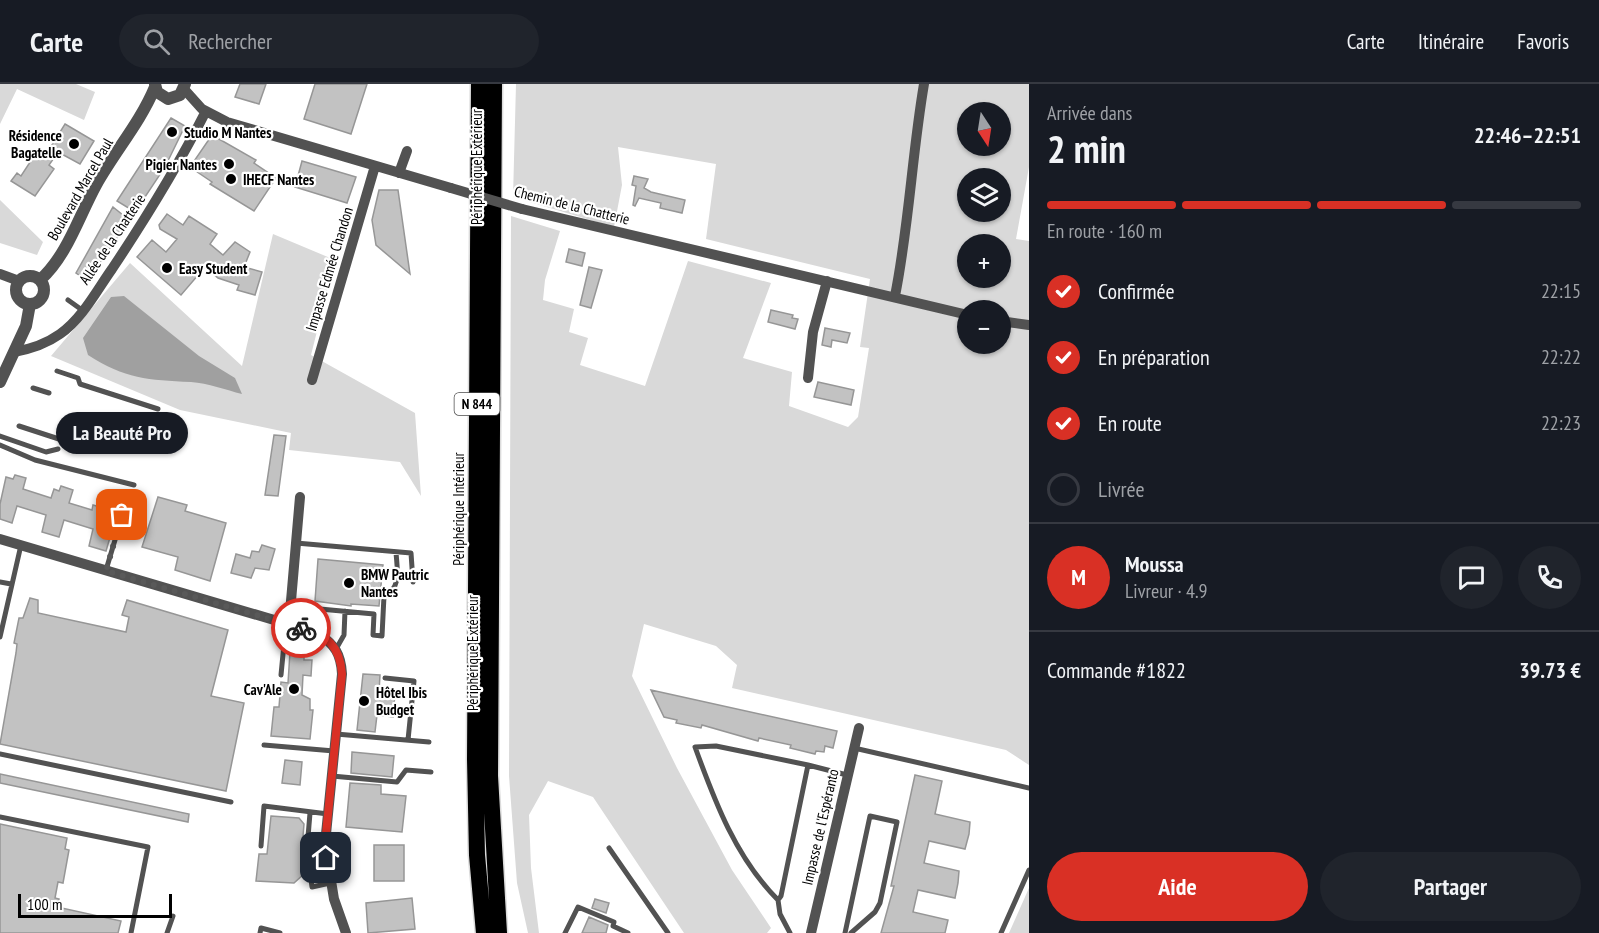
<!DOCTYPE html>
<html lang="fr">
<meta charset="utf-8">
<style>
:root{--surface:#171b24;--page:#20242c;--text:#f1f3f6;--muted:#9ea1a6;--line:#363941;--accent:#d93025}
body{margin:0;font-family:"PT Sans Narrow",sans-serif;background:var(--page);color:var(--text);height:100vh;display:flex;flex-direction:column;font-size:22px;white-space:nowrap}
*{box-sizing:border-box;margin:0}
p{font-size:20px;color:var(--muted)}
.icon{flex:none;width:33px;height:33px;fill:none;stroke:currentColor;stroke-width:2;stroke-linecap:round;stroke-linejoin:round}
.map{position:relative;flex:1;overflow:hidden}
.side{display:flex;flex-direction:column;background:var(--surface);width:570px}
.side>*{flex:none}
.needle{width:39px;rotate:168deg}
.tools{position:absolute;left:957px;top:18px;display:grid;gap:12px}
.tools a{display:grid;place-items:center;width:54px;height:54px;border-radius:50%;background:var(--surface);box-shadow:0 2px 4px #0004;font-size:30px}
.scale{position:absolute;left:18px;bottom:15px;width:154px;box-sizing:border-box;padding-left:6px;border:3px solid #000;border-top:0;font-size:16px;line-height:21px;white-space:nowrap;color:#000;-webkit-text-stroke:4px #fff;paint-order:stroke}
.pin{position:absolute;display:grid;place-items:center;width:51px;height:51px;color:#fff;margin:-26px;border-radius:12px;box-shadow:0 3px 9px #0006}
.courier{position:absolute;display:grid;place-items:center;width:60px;height:60px;margin:-30px;border:4px solid #d93025;border-radius:50%;background:#fff;color:#222;box-shadow:0 2px 8px #0007}
.bubble{position:absolute;height:42px;border-radius:21px;background:var(--surface);box-shadow:0 2px 4px #0004;font-size:20px;font-weight:600;line-height:42px;text-align:center}
.overview em{font-style:normal;font-weight:600}
.overview div{display:flex;flex-direction:column-reverse}
.overview{display:flex;align-items:center;justify-content:space-between;height:102px;padding:0 18px}
h1{font-size:39px;font-weight:600;line-height:45px}
.bar{display:grid;grid-template-columns:repeat(4,1fr);gap:9px 6px;align-content:center;height:72px;padding:0 18px}
.bar i{height:8px;border-radius:4px;background:var(--line)}
.bar .selected{background:var(--accent)}
.bar p{grid-column:span 4}
.line{display:flex;align-items:center;gap:15px;padding:0 18px;border-top:2px solid var(--line)}
.line div{flex:1}
.round{display:grid;place-items:center;flex:none;width:63px;height:63px;border-radius:32px;background:var(--page)}
ol{padding:0 18px;list-style:none}
li{display:flex;align-items:center;gap:18px;height:66px}
li p{margin-inline-start:auto}
li .icon{padding:6px;border-radius:50%;background:var(--accent);color:#fff;stroke-width:4}
li:last-child{color:var(--muted)}
li i{width:33px;height:33px;border:3px solid var(--line);border-radius:50%}
.cta{display:flex;gap:12px;margin-top:auto;padding:12px 18px}
.cta a{flex:1;height:69px;border-radius:36px;background:var(--accent);color:#fff;font-size:24px;font-weight:600;line-height:69px;text-align:center}
.cta a+a{background:var(--page);color:var(--text)}
header{display:flex;align-items:center;gap:36px;box-sizing:border-box;height:84px;padding:0 30px;background:var(--surface);border-bottom:2px solid var(--line)}
header strong{font-size:28px}
nav{display:flex;gap:33px;margin-inline-start:auto;font-size:21px}
.search{width:420px;height:54px;background:var(--page);display:flex;align-items:center;gap:15px;box-sizing:border-box;padding:0 21px;border-radius:33px;color:var(--muted);font-size:22px}
main{display:flex;flex:1;min-height:0}
.map>svg:first-child{display:block}
.green{fill:#d9d9d9;fill-rule:evenodd}
.water{fill:#a0a0a0}
.building{fill:#c2c2c2;stroke:#969696;stroke-width:1.5}
.lines{fill:none;stroke-linecap:round;stroke-linejoin:round}
.trunk-casing{stroke:#dbdbdb;stroke-width:19}
.service{stroke:#525252;stroke-width:5}
.minor{stroke:#525252;stroke-width:10}
.tertiary{stroke:#525252;stroke-width:12}
.trunk{stroke:#000;stroke-width:16}
.minor-bridge{stroke:#525252;stroke-width:10}
.done{stroke:#595959;stroke-width:6;stroke-dasharray:0 10.8}
.route{stroke:#d93025;stroke-width:8}
.poi-dot{fill:#000;stroke:#fff;stroke-width:2}
.labels{text-anchor:middle;dominant-baseline:central;stroke-width:4.5;stroke-linejoin:round;paint-order:stroke}
.shield{fill:#fff;stroke:#4c4c4c;stroke-width:1.5}
.shield-label{font-size:14px;font-weight:bold;fill:#000}
.poi-label{font-size:15px;font-weight:bold;fill:#000;stroke:#fff;text-anchor:start}
.street-label{font-size:15px;fill:#000;stroke:#fff}
</style>
<header>
<strong>Carte</strong>
<div class="search"><svg class="icon" aria-label="search" viewBox="0 0 24 24"><circle cx="10" cy="10" r="6"/><path d="M15 15l6 6"/></svg>Rechercher</div>
<nav><a>Carte</a><a>Itinéraire</a><a>Favoris</a></nav>
</header>
<main>
<div class="map">
<svg width="1029" height="849" viewBox="0 0 1029 849">
<rect width="100%" height="100%" fill="#fff"/>
<!-- green -->
<path class="green" d="M0 0H76L95 8 84 36 17 5 0 40Z
M516 0H1029V83L1016 155 1029 157V681L1006 666 732 604 737 581 716 562 644 540 632 592 677 684 732 786 771 844 767 849H684L593 713 548 697 529 731 531 784 539 849H528L517 799 509 692 511 132 560 147 545 196 543 216 574 225 569 248 588 254 580 281 645 302 688 177 771 199 743 274 792 288 789 322 848 343 858 333 869 264 860 263 870 195 706 155 716 80 618 63 622 101 614 143 513 113ZM968 28H1000V62H968ZM968 94H1000V128H968ZM968 160H1000V194H968ZM968 226H1000V260H968Z
M0 116 43 158 37 171 0 159Z
M273 150 335 176 311 271 415 329 421 412 400 378 289 366 291 349 180 326 51 272 130 179 242 282Z
M1029 804V849H1009Z"/>
<!-- water -->
<path class="water" d="M124 212 199 272 235 294 242 310C226 306 208 299 191 298 148 296 125 295 88 271L83 254 111 213Z"/>
<!-- building -->
<path class="building" d="M240 0H266L259 20 235 13Z
M315 0H367L351 50 304 35Z
M171 34 185 42 165 83 135 128 117 117Z
M65 40 94 57 80 80 58 68 49 81 54 85 35 112 11 97 17 89 21 92 36 69 44 74Z
M212 51 256 76 254 79 276 94 254 127 210 100 212 98 190 83Z
M302 77 356 93 347 119 295 103Z
M634 92 648 95 644 104 651 108 685 116 682 129 660 124 661 119 639 114 635 122 633 121 636 102 632 101Z
M379 106H398L410 190 376 161 372 136Z
M113 123 129 136 88 197 76 189Z
M167 130 183 141 189 132 217 150 210 160 223 171 235 158 250 168 244 183 262 188 255 211 237 206 239 201 218 194 205 183 181 211 137 173 152 156 166 168 177 155 160 145 159 141Z
M569 165 585 169 582 182 566 178Z
M589 183 602 186 591 224 580 221Z
M771 226 793 231 792 234 798 235 795 245 768 238Z
M825 244 850 249 847 259 832 256 831 263 822 261Z
M818 298 854 306 851 321 814 313Z
M274 351 286 352 278 412 265 411Z
M15 391 26 394 23 405 51 414 54 405 59 407 61 402 73 406 69 419 92 426 93 421 100 423 103 413 115 417 113 421 119 423 106 467 89 462 93 445 64 436 59 453 42 448 46 431 17 422 12 439 0 435V420L6 393 13 395Z
M158 413 187 421 185 427 226 439 210 497 175 486 178 473 142 463Z
M262 461 275 465 269 486 255 484 251 494 231 489 236 470 250 474 252 467 259 468Z
M318 475 383 481 379 522 351 520V522L315 517Z
M30 514 38 516V529L126 548 129 533 122 531 127 516 228 546 211 612 244 619 226 707 0 660 16 569 17 560 14 559 19 534H23Z
M290 568 304 569V576H312L311 592 303 591 302 611 310 615V626H313L310 655 271 652 274 623H279L281 598 288 599Z
M363 590 380 591 379 608 395 609 393 633 377 631 375 648 357 646Z
M651 606 837 647 833 664 825 662 824 668 816 667 815 670 790 664 791 661 759 654 758 657 702 641 701 644 676 639 677 636 664 633Z
M352 668 394 672 392 693 351 689Z
M285 676 302 678 300 701 282 699Z
M0 690 189 730 188 738 0 699Z
M915 691 942 697 935 730 970 738 969 750 965 765 929 757 924 779 959 787 958 799 955 814 918 806 913 828 948 836 945 849H881L894 802H891Z
M350 699 381 701V710L406 712 402 748 346 743Z
M271 732 299 734 304 740 301 776 305 789 294 799 256 797 259 770H267Z
M0 740 67 754 65 765 69 766 63 799 58 798 55 814 59 815 57 823 121 837 118 849H0Z
M374 761H404V797H374Z
M412 814 415 845 368 849 366 819Z
M595 815 609 819 606 829 592 824Z
M589 833 608 841 606 849H582Z"/>
<g class="lines">
<!-- trunk casing -->
<g class="trunk-casing">
<path id="trunk" d="M479 0 475 675 477 771 484 849
M494 0 490 692 499 849"/>
</g>
<!-- service -->
<path class="service" d="M68 216 82 226
M57 287 78 294 80 300 158 325
M33 304 49 309
M19 342 62 356
M0 352 46 368 58 365
M0 361 35 376 134 401
M296 459 411 469 413 498
M106 486 127 416 122 409
M0 498 11 500
M309 524 374 530 373 551 382 552 384 512C402 504 397 485 396 468
M0 553 21 461
M336 565 344 551 345 527
M281 591 286 539
M385 594 414 597 408 656
M336 650 429 658
M264 661 334 667
M854 664 1029 704
M0 670 231 718
M808 681 847 691
M332 692 397 698 406 686 431 688
M310 729 307 765 312 803 330 799
M0 733 148 763 131 849
M261 762 264 722 328 730
M609 764 668 849
M778 816C736 774 715 718 695 663L716 662 808 681 781 812 778 816 780 830 790 849
M167 849 173 832
M260 849 261 844 280 849
M565 849 578 823 614 838 613 842 628 849
M845 849 870 732 897 738 880 819 875 828 851 849
M1001 849 1029 786"/>
<!-- minor -->
<path class="minor" d="M184 5 202 25 227 38 451 104
M399 89 407 67
M522 125 968 231
M0 190 19 197
M895 212C909 142 912 70 924 0
M1000 237 1029 241
M14 268C31 265 46 260 60 250 82 235 97 206 112 185 146 134 178 82 206 27
M808 294 813 248 827 197
M312 296 375 82
M0 455 318 549C335 561 341 570 342 590L325 760 334 815 346 849
M289 540 300 413
M811 849 859 644"/>
<!-- tertiary -->
<path class="tertiary" d="M155 0 157 8 168 15 180 11 185 0
M16 206a14 14 0 1 1 28 0a14 14 0 1 1-28 0Z
M40 196C67 172 79 132 96 101 115 67 140 39 155 3
M0 298 26 242 30 220"/>
<!-- trunk -->
<use href="#trunk" class="trunk"/>
<!-- minor-bridge -->
<path class="minor-bridge" d="M451 104 522 125"/>
</g>
<g class="lines">
<!-- done -->
<path class="done" d="M122 431 106 487 301 544"/>
<!-- route -->
<path class="route" d="M301 544C327 551 340 562 342 590L325 760 326 774"/>
</g>
<!-- markers -->
<g class="poi-dot">
<circle cx="172" cy="48" r="6"/>
<circle cx="74" cy="60" r="6"/>
<circle cx="229" cy="80" r="6"/>
<circle cx="231" cy="95" r="6"/>
<circle cx="167" cy="184" r="6"/>
<circle cx="349" cy="499" r="6"/>
<circle cx="294" cy="605" r="6"/>
<circle cx="364" cy="617" r="6"/>
</g>
<g class="labels">
<!-- shield labels -->
<rect class="shield" x="454.5" y="309" width="45" height="22" rx="4.5"/>
<g class="shield-label">
<text x="477" y="320">N 844</text>
</g>
<!-- poi labels -->
<g class="poi-label">
<text x="184" y="48">Studio M Nantes</text>
<text x="62" y="51" text-anchor="end">Résidence<tspan x="62" dy="17">Bagatelle</tspan></text>
<text x="217" y="80" text-anchor="end">Pigier Nantes</text>
<text x="243" y="95">IHECF Nantes</text>
<text x="179" y="184">Easy Student</text>
<text x="361" y="490">BMW Pautric<tspan x="361" dy="17">Nantes</tspan></text>
<text x="282" y="605" text-anchor="end">Cav'Ale</text>
<text x="376" y="608">Hôtel Ibis<tspan x="376" dy="17">Budget</tspan></text>
</g>
<!-- street labels -->
<g class="street-label">
<text transform="translate(476 83) rotate(-90)">Périphérique Extérieur</text>
<text transform="translate(80 105) rotate(-60)">Boulevard Marcel Paul</text>
<text transform="translate(572 121) rotate(14)">Chemin de la Chatterie</text>
<text transform="translate(112 155) rotate(-56)">Allée de la Chatterie</text>
<text transform="translate(329 185) rotate(-73)">Impasse Edmée Chandon</text>
<text transform="translate(458 425) rotate(-90)">Périphérique Intérieur</text>
<text transform="translate(472 569) rotate(-90)">Périphérique Extérieur</text>
<text transform="translate(820 743) rotate(-77)">Impasse de l'Espéranto</text>
</g>
</g>
</svg>
<div class="tools">
<a><svg class="needle" viewBox="-14 -14 28 28"><path d="M0-13l5 13h-10z" fill="#e53935"/><path d="M0 13l5-13h-10z" fill="#9ea1a6"/></svg></a>
<a><svg class="icon" aria-label="layers" viewBox="0 0 24 24"><path d="M12 4l9 5-9 5-9-5zM3 14l9 5 9-5"/></svg></a>
<a>+</a>
<a>−</a>
</div>
<div class="scale">100 m</div>
<div class="pin" style="left:122px;top:431px;background:#ea580c"><svg class="icon" aria-label="bag" viewBox="0 0 24 24"><path d="M5 8h14l-1 12H6zM9 8a3 3 0 0 1 6 0"/></svg></div>
<div class="pin" style="left:326px;top:774px;background:#1f2937"><svg class="icon" aria-label="home" viewBox="0 0 24 24"><path d="M3 11l9-7 9 7M6 9v11h12V9"/></svg></div>
<div class="courier" style="left:301px;top:544px"><svg class="icon" aria-label="bike" viewBox="0 0 24 24"><circle cx="6" cy="16" r="4"/><circle cx="18" cy="16" r="4"/><path d="M6 16l4-8h5l3 8M10 8l3 8H6M13 5h3"/></svg></div>
<div class="bubble" style="left:56px;top:328px;width:132px">La Beauté Pro</div>
</div>
<section class="side">
<div class="overview"><div><h1>2 min</h1><p>Arrivée dans</p></div><em>22:46–22:51</em></div>
<div class="bar"><i class="selected"></i><i class="selected"></i><i class="selected"></i><i></i><p>En route · 160 m</p></div>
<ol>
<li><svg class="icon" aria-label="check" viewBox="0 0 24 24"><path d="M5 12l5 5 9-10"/></svg>Confirmée<p>22:15</p></li>
<li><svg class="icon" aria-label="check" viewBox="0 0 24 24"><path d="M5 12l5 5 9-10"/></svg>En préparation<p>22:22</p></li>
<li><svg class="icon" aria-label="check" viewBox="0 0 24 24"><path d="M5 12l5 5 9-10"/></svg>En route<p>22:23</p></li>
<li><i></i>Livrée</li>
</ol>
<div class="line" style="height:108px"><b class="round" style="background:var(--accent);color:#fff">M</b><div><b>Moussa</b><p>Livreur · 4.9</p></div><a class="round"><svg class="icon" aria-label="chat" viewBox="0 0 24 24"><path d="M4 5h16v11H9l-5 4z"/></svg></a><a class="round"><svg class="icon" aria-label="phone" viewBox="0 0 24 24"><path d="M5 4h4l2 5-3 2q2 4 5 5l2-3 5 2v4C11 20 4 13 5 4z"/></svg></a></div>
<div class="line" style="height:78px"><div>Commande #1822</div><b>39.73 €</b></div>
<div class="cta"><a>Aide</a><a>Partager</a></div>
</section>
</main>
